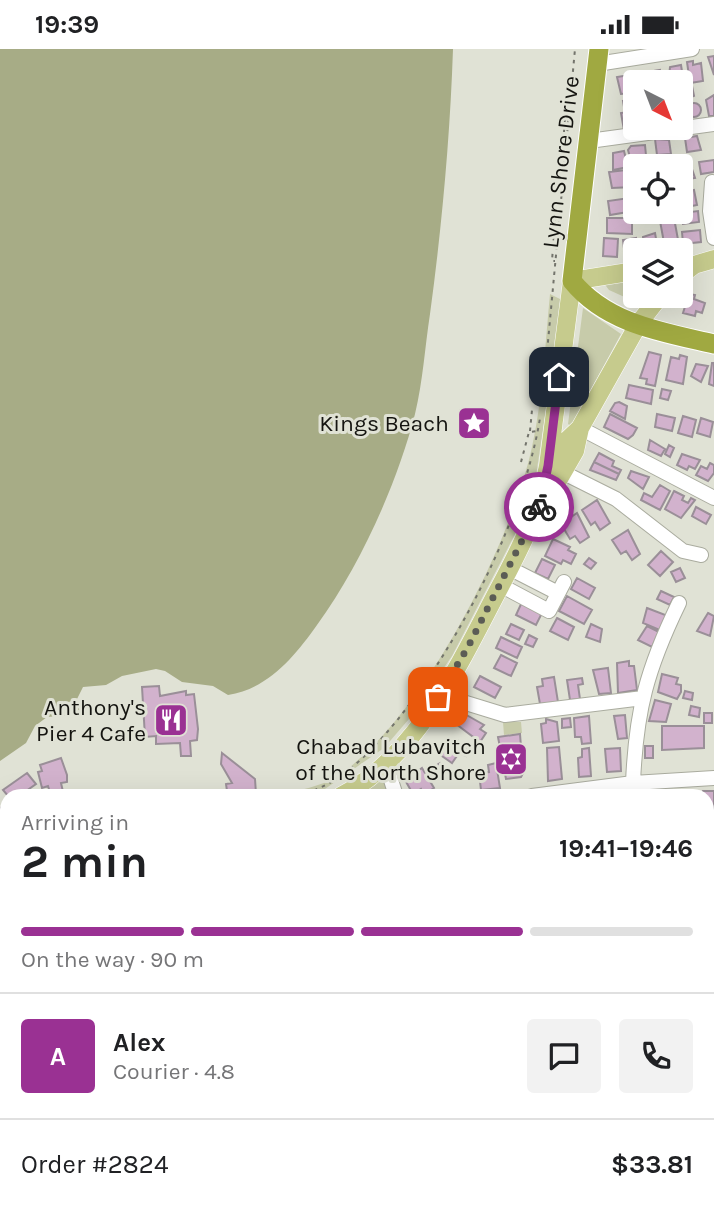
<!DOCTYPE html>
<meta charset="utf-8">
<style>
:root{--surface:#fff;--page:#f2f2f2;--text:#202124;--muted:#757577;--line:#e0e0e0;--accent:#9a3193}
body{margin:0;font-family:Karla,sans-serif;background:var(--page);color:var(--text);height:100vh;display:flex;flex-direction:column;font-size:26px;white-space:nowrap}
*{box-sizing:border-box;margin:0}
p{font-size:23px;color:var(--muted)}
.icon{flex:none;width:38px;height:38px;fill:none;stroke:currentColor;stroke-width:2;stroke-linecap:round;stroke-linejoin:round}
.map{position:relative;flex:1;overflow:hidden}
.side{position:absolute;left:0px;top:740px;width:714px;height:436px;display:flex;flex-direction:column;background:var(--surface);border-radius:21px 21px 0 0;box-shadow:0 7px 28px #0002}
.side>*{flex:none}
.needle{width:46px;rotate:138deg}
.fabs{position:absolute;left:623px;top:21px;display:grid;gap:14px}
.fabs a{display:grid;place-items:center;width:70px;height:70px;border-radius:7px;background:var(--surface);box-shadow:0 7px 28px #0002;font-size:35px}
.pin{position:absolute;display:grid;place-items:center;width:60px;height:60px;color:#fff;margin:-30px;border-radius:14px;box-shadow:0 4px 10px #0006}
.courier{position:absolute;display:grid;place-items:center;width:70px;height:70px;margin:-35px;border:5px solid #9a3193;border-radius:50%;background:#fff;color:#222;box-shadow:0 2px 9px #0007}
.head em{font-style:normal;font-weight:700}
.head div{display:flex;flex-direction:column-reverse}
.head{display:flex;align-items:center;justify-content:space-between;height:119px;padding:0 21px}
h1{font-size:46px;font-weight:700;line-height:52px}
.bar{display:grid;grid-template-columns:repeat(4,1fr);gap:10px 7px;align-content:center;height:84px;padding:0 21px}
.bar i{height:9px;border-radius:5px;background:var(--line)}
.bar .active{background:var(--accent)}
.bar p{grid-column:span 4}
.line{display:flex;align-items:center;gap:18px;padding:0 21px;border-top:2px solid var(--line)}
.line div{flex:1}
.round{display:grid;place-items:center;flex:none;width:74px;height:74px;border-radius:7px;background:var(--page)}
.status{display:flex;justify-content:space-between;align-items:center;height:49px;padding:0 35px;background:var(--surface);direction:ltr}
.status svg{height:19px;fill:currentColor}
.map>svg:first-child{display:block}
.green{fill:#c7cbaa}
.water{fill:#a7ac86}
.building{fill:#d2b2cd;stroke:#9a8f98;stroke-width:2}
.lines{fill:none;stroke-linecap:round;stroke-linejoin:round}
.minor-casing{stroke:#aaac9f;stroke-width:16}
.major-casing{stroke:#fff;stroke-width:19}
.highway-casing{stroke:#fff;stroke-width:21}
.path{stroke:#73746c;stroke-width:2;stroke-dasharray:3.5 5;stroke-linecap:butt}
.minor{stroke:#fff;stroke-width:14}
.major{stroke:#c6cb8d;stroke-width:18}
.highway{stroke:#a0a941;stroke-width:19}
.done{stroke:#5b5c55;stroke-width:7;stroke-dasharray:0 12.6}
.route{stroke:#9a3193;stroke-width:9}
.labels{text-anchor:middle;dominant-baseline:central;stroke-width:6;stroke-linejoin:round;paint-order:stroke}
.street-label{font-size:23px;fill:#141410;stroke:#e0e2d5}
.poi-label{font-size:23px;fill:#141410;stroke:#e0e2d5;text-anchor:end}
</style>
<div class="status"><b>19:39</b><svg viewBox="0 0 49 12"><path d="M0 12V9h3v3zM5 12V6h3v6zM10 12V3h3v9zM15 12V0h3v12zM26 1h20v11H26zM47 4h2v5h-2z"/></svg></div>
<div class="map">
<svg width="714" height="1175" viewBox="0 0 714 1175">
<rect width="100%" height="100%" fill="#e0e2d5"/>
<!-- green -->
<path class="green" d="M635 227V247H648L640 255 609 241 603 233Z
M550 245 562 251 535 434 525 466 452 607 409 670 384 699 322 742 312 747H283C299 740 320 738 336 728 421 673 511 495 532 398 543 348 545 296 550 245Z
M583 259 621 285 571 377 568 375Z
M503 673H521L522 684 504 686Z
M384 729 390 747H357Z
M537 1169H605L617 1175H520Z"/>
<!-- water -->
<path class="water" d="M0 0H453C450 89 442 176 430 265 425 297 423 332 415 365 397 435 360 517 317 576 295 607 268 640 228 646L213 637 182 633 165 622 156 620 122 627 106 636 83 638 76 652 82 665 47 668 35 677 26 694 0 712Z"/>
<!-- building -->
<path class="building" d="M714 7V26L708 8Z
M693 12V16L701 14 703 32 690 34 687 13Z
M681 16 684 35 681 36 669 28 670 18Z
M660 21 662 33H648L647 23Z
M630 26 631 44 621 45 617 28Z
M692 37 694 47 689 49 686 38Z
M714 46V67H709L706 51Z
M634 51 635 57 624 58 623 52Z
M687 61a7 7 0 1 1 14 0a7 7 0 1 1-14 0Z
M635 62V79L624 81 621 64Z
M697 87 701 101 687 103 685 89Z
M655 90 669 91 671 105 657 106Z
M645 96 647 117 633 119 628 101 631 97Z
M624 102 628 118 613 121V104Z
M714 111V123L701 125 699 113Z
M690 114 695 129 681 131 679 116Z
M635 120 633 138 612 139 609 123Z
M694 141 697 156 682 159 681 144Z
M629 149 634 162 610 166 608 152Z
M698 162 699 173 683 175 682 164Z
M651 167 652 173 643 174 642 168Z
M607 169H632V185L607 184Z
M674 169 679 196 665 199 660 172Z
M700 181 701 193 683 195 682 183Z
M655 184 658 201H644L643 188Z
M604 189 618 190 617 208 603 207Z
M636 189 635 207 625 208 623 191Z
M689 245 695 246 694 250 705 254 702 264 696 262 695 267 683 264Z
M649 303 661 306 655 337 646 335 647 330 640 329Z
M680 306 687 308 683 335 666 331 671 308 679 310Z
M712 314H714V337L709 335Z
M696 315 708 317 701 333 691 327Z
M629 336 653 341 651 355 626 349Z
M662 340 671 342 668 351 660 349Z
M619 353 627 357 625 370 610 362 615 354Z
M610 365 637 379 633 386 628 390 604 378Z
M657 365 675 369 672 382 655 378Z
M683 367 696 371 692 388 678 384Z
M701 369 713 373 710 388 697 384Z
M650 391 665 400 661 407 648 401Z
M669 396 674 399 670 408 665 405Z
M599 404 614 412 612 417 621 421 619 425 594 413Z
M682 405 700 411 695 420 689 417 687 421 677 416Z
M594 413 619 425 616 431 590 421Z
M710 414 714 416V424L708 432 696 426 701 417 707 420Z
M631 422 649 428 643 440 628 429Z
M660 436 670 442 660 461 641 451 644 444 652 448Z
M674 442 684 447 682 451 688 454 691 449 695 451 681 469 665 460Z
M597 451 610 474 600 481 595 473 591 476 582 461Z
M696 458 711 466 706 475 692 467Z
M577 464 589 488 580 494 575 487 570 490 561 475Z
M628 481 640 505 632 511 626 502 621 505 612 491Z
M553 490 570 498 568 501 576 505 571 515 563 511 561 515 545 507Z
M661 502 673 513 660 527 648 516Z
M589 509 596 514 591 520 584 515Z
M542 510 555 516 548 530 535 524Z
M680 519 685 529 676 533 671 523Z
M577 529 595 539 589 550 571 540Z
M661 542 674 548 670 556 657 550Z
M567 547 592 561 584 575 559 562Z
M522 553 542 564 536 576 516 566Z
M647 559 668 567 662 582 643 574Z
M708 564 714 567 710 587 697 582Z
M557 569 574 578 568 591 550 582Z
M511 575 524 581 519 591 506 585Z
M591 575 602 580 600 593 586 588Z
M647 577 659 583 652 598 638 591Z
M529 586 537 590 533 598 525 595Z
M501 588 522 598 517 609 496 599Z
M501 606 517 614 511 627 494 619Z
M629 612V617H634L637 641 618 644 617 614Z
M608 619 611 644 599 645 593 621Z
M662 625 678 629 676 635 681 636V643L677 650 658 643Z
M480 627 501 638 495 649 474 638Z
M554 628 558 653 540 655 537 638 543 637 542 630Z
M582 629 583 635 578 636 580 650 570 651 567 631Z
M159 637 160 647 186 642V646L194 645 198 680 197 691 190 692 191 707H181L180 694 156 695V687L145 688 142 638Z
M685 642 693 644 692 651 683 649Z
M655 651 671 655 666 673 649 672Z
M691 657 700 659 699 668 689 666Z
M463 664 484 676 480 680 486 684 480 693 456 675Z
M704 664H712V674H704Z
M625 666 627 689 618 690 614 667Z
M589 667 591 694 582 695 581 688H575L574 669Z
M570 669 571 678 562 679V670Z
M546 670 557 673 559 692 543 694 541 675 546 674Z
M662 677H704V699L662 701Z
M520 685 523 724 521 728 506 730 498 688Z
M456 690 470 701 466 707 459 704 452 714 439 705 449 691 453 694Z
M645 697H653V709H645Z
M559 698 562 730 548 732 547 699Z
M589 699 591 727 579 728 578 709 582 708V700Z
M620 699 621 722 607 723 605 700Z
M222 704 255 730 256 745 233 747V742H227L226 735 232 734 221 715Z
M61 709 67 726V733L61 734 64 747H51L48 737 42 739 38 723 42 722 40 716Z
M440 714 446 722 438 729 431 720Z
M496 714 500 739 481 741 479 724 489 723 488 716Z
M422 719 434 739 424 745 421 740 413 745 405 731Z
M27 724 36 735 19 747H8L3 741Z
M703 742H714V762H707V747H701Z
M0 758 6 771 1 774 0 772Z
M707 773 714 774V784L707 783Z
M707 792 714 795V806L707 805Z
M7 846V865L0 868V850Z
M707 858H711L710 873 707 872Z
M707 875H710L709 895H707Z
M7 943V955L0 956V944Z
M2 986 7 1006 0 1009V988Z
M707 1049 714 1052V1066L707 1063Z
M707 1068 714 1072 707 1083Z
M0 1128 7 1131V1146L2 1144 0 1148Z
M707 1140 714 1141V1163H707Z
M42 1169H59L56 1175Z
M81 1169H99L102 1171 100 1175H88Z
M175 1169H198L197 1175 174 1174Z
M243 1169H264L262 1175H241Z
M658 1169H668V1175H658Z"/>
<g class="lines">
<!-- minor casing -->
<g class="minor-casing">
<path id="minor" d="M597 15 692 0
M589 92 714 75
M712 133 710 162 714 189
M580 379 714 449
M564 424 616 450 683 502 701 506
M509 519 558 544
M500 536 549 562 564 533
M440 646 505 666 643 649
M386 715 396 747
M633 734C636 661 647 620 679 554
M532 747 633 734 714 729
M0 799 7 796
M707 908 714 910
M0 929H7
M707 992 714 963
M707 1014 714 1016
M0 1074 7 1062
M707 1123 714 1124
M605 1169 618 1175
M63 1175 66 1169
M158 1175 159 1169
M282 1175 284 1169
M476 1175 477 1169
M520 1175 537 1169"/>
</g>
<!-- major casing -->
<g class="major-casing">
<path id="major" d="M681 226 694 216 714 210
M550 415 563 395 580 379 639 274 660 247
M545 454 575 402 580 379
M341 747C415 708 456 622 493 551 516 507 539 466 548 417L572 232 635 222
M0 832 7 828"/>
</g>
<!-- highway casing -->
<g class="highway-casing">
<path id="highway" d="M572 232 599 0
M572 232C607 275 662 283 714 295"/>
</g>
<!-- path -->
<path class="path" d="M564 83 565 67
M555 171 552 212H555
M544 336 575 0
M530 382 532 361
M521 413 529 383 539 382
M298 747C317 741 335 733 350 720 435 649 523 478 540 369"/>
<!-- minor -->
<use href="#minor" class="minor"/>
<!-- major -->
<use href="#major" class="major"/>
<!-- highway -->
<use href="#highway" class="highway"/>
</g>
<g class="lines">
<!-- done -->
<path class="done" d="M438 648 468 598 539 458"/>
<!-- route -->
<path class="route" d="M539 458 548 417 559 328"/>
</g>
<!-- icons -->
<defs>
<g id="sight-square" transform="scale(1.75)"><rect x="-9" y="-9" width="18" height="18" rx="4" fill="#9a3193" stroke="#e0e2d5"/><path d="M0-6L1.8-2.2L6-1.7L2.9 1.2L3.7 5.4L0 3.3L-3.7 5.4L-2.9 1.2L-6-1.7L-1.8-2.2Z" fill="#fff"/></g>
<g id="restaurant-square" transform="scale(1.75)"><rect x="-9" y="-9" width="18" height="18" rx="4" fill="#9a3193" stroke="#e0e2d5"/><path d="M-5-6h1v4h1v-4h1v4h1v-4h1v5L-1.5 .5V6h-2V.5L-5-1ZM5-6V6H3V1.5H1.5Q1.5-4 5-6Z" fill="#fff"/></g>
<g id="synagogue-square" transform="scale(1.75)"><rect x="-9" y="-9" width="18" height="18" rx="4" fill="#9a3193" stroke="#e0e2d5"/><path d="M0-6.5L5.6 3.2H-5.6ZM0 6.5L5.6-3.2H-5.6Z" fill="#fff"/></g>
</defs>
<g fill-rule="evenodd">
<use href="#sight-square" x="474" y="374"/>
<use href="#restaurant-square" x="171" y="671"/>
<use href="#synagogue-square" x="511" y="710"/>
</g>
<g class="labels">
<!-- street labels -->
<g class="street-label">
<text transform="translate(561 113) rotate(-83)">Lynn Shore Drive</text>
</g>
<!-- poi labels -->
<g class="poi-label">
<text x="449" y="374">Kings Beach</text>
<text x="146" y="658">Anthony's<tspan x="146" dy="26">Pier 4 Cafe</tspan></text>
<text x="486" y="697">Chabad Lubavitch<tspan x="486" dy="26">of the North Shore</tspan></text>
</g>
</g>
</svg>
<div class="fabs">
<a><svg class="needle" viewBox="-14 -14 28 28"><path d="M0-13l5 13h-10z" fill="#e53935"/><path d="M0 13l5-13h-10z" fill="#757577"/></svg></a>
<a><svg class="icon" aria-label="locate" viewBox="0 0 24 24"><circle cx="12" cy="12" r="6"/><path d="M12 2v4M12 18v4M2 12h4M18 12h4"/></svg></a>
<a><svg class="icon" aria-label="layers" viewBox="0 0 24 24"><path d="M12 4l9 5-9 5-9-5zM3 14l9 5 9-5"/></svg></a>
</div>
<div class="pin" style="left:438px;top:648px;background:#ea580c"><svg class="icon" aria-label="bag" viewBox="0 0 24 24"><path d="M5 8h14l-1 12H6zM9 8a3 3 0 0 1 6 0"/></svg></div>
<div class="pin" style="left:559px;top:328px;background:#1f2937"><svg class="icon" aria-label="home" viewBox="0 0 24 24"><path d="M3 11l9-7 9 7M6 9v11h12V9"/></svg></div>
<div class="courier" style="left:539px;top:458px"><svg class="icon" aria-label="bike" viewBox="0 0 24 24"><circle cx="6" cy="16" r="4"/><circle cx="18" cy="16" r="4"/><path d="M6 16l4-8h5l3 8M10 8l3 8H6M13 5h3"/></svg></div>
<section class="side">
<div class="head"><div><h1>2 min</h1><p>Arriving in</p></div><em>19:41–19:46</em></div>
<div class="bar"><i class="active"></i><i class="active"></i><i class="active"></i><i></i><p>On the way · 90 m</p></div>
<div class="line" style="height:126px"><b class="round" style="background:var(--accent);color:#fff">A</b><div><b>Alex</b><p>Courier · 4.8</p></div><a class="round"><svg class="icon" aria-label="chat" viewBox="0 0 24 24"><path d="M4 5h16v11H9l-5 4z"/></svg></a><a class="round"><svg class="icon" aria-label="phone" viewBox="0 0 24 24"><path d="M5 4h4l2 5-3 2q2 4 5 5l2-3 5 2v4C11 20 4 13 5 4z"/></svg></a></div>
<div class="line" style="height:91px"><div>Order #2824</div><b>$33.81</b></div>
</section>
</div>
